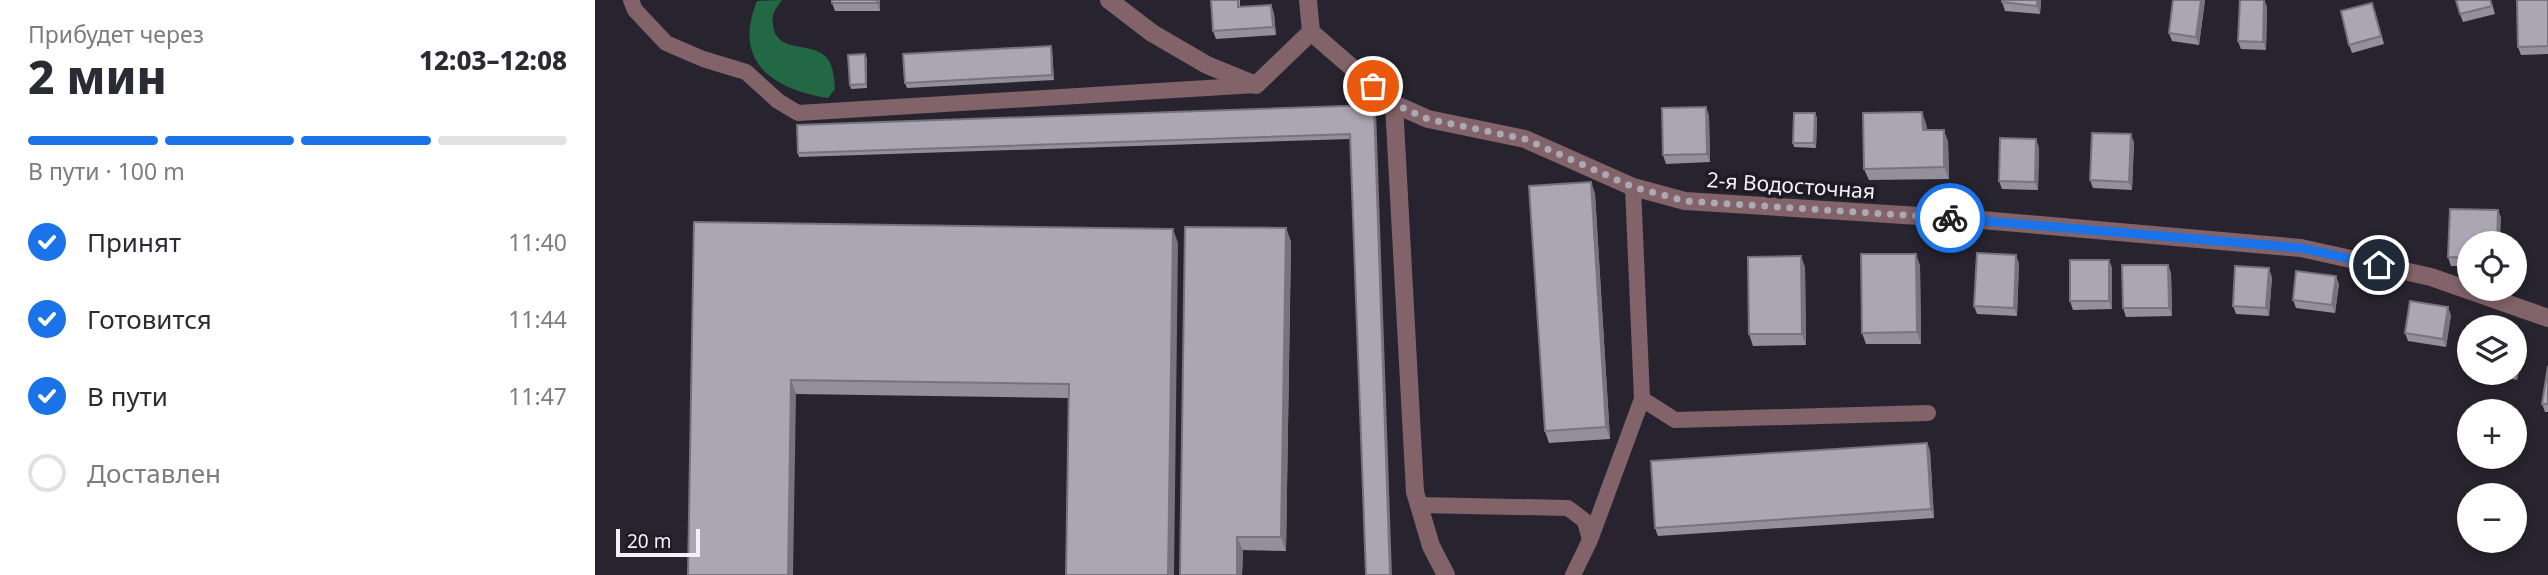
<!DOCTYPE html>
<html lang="ru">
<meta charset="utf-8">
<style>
:root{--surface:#fff;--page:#f2f2f3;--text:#2b2b33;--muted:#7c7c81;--line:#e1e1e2;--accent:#1a73e8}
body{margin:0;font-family:"Noto Sans",sans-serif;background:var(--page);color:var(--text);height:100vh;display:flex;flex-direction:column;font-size:26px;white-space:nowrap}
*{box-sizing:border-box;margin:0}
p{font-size:23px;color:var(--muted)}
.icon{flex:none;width:38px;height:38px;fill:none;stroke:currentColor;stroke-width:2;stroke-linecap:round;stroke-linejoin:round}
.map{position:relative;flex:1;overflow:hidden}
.drawer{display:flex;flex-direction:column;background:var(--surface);width:595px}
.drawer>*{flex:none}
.tools{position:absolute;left:1862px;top:231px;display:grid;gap:14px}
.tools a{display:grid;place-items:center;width:70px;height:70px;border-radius:50%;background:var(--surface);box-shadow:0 4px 10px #0003;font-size:35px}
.scale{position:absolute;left:21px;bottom:18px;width:84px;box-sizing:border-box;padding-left:7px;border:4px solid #f3f0f8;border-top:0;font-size:19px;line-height:24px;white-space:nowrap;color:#f3f0f8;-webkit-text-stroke:5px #1e1b25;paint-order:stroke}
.pin{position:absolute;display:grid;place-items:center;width:60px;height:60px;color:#fff;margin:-30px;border:4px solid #fff;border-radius:50%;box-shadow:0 2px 7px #0007}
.courier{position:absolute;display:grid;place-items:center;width:70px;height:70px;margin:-35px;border:5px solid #1a73e8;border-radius:50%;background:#fff;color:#222;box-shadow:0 2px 9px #0007}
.summary em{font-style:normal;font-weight:800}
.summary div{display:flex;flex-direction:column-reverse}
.summary{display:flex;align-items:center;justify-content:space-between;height:119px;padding:0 28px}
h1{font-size:46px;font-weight:800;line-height:52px}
.bar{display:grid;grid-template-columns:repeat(4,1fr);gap:10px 7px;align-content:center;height:84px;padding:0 28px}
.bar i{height:9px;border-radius:5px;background:var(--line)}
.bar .active{background:var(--accent)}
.bar p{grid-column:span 4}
ol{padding:0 28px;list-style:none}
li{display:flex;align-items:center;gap:21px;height:77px}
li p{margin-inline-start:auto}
li .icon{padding:7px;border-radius:50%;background:var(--accent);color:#fff;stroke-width:4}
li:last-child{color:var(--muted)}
li i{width:38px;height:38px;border:4px solid var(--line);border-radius:50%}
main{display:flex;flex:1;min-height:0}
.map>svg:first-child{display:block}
.forest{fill:#236845}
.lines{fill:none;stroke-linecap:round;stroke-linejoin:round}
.service{stroke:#826369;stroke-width:16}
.minor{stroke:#826369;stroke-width:18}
.wall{fill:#938f9b}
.shaded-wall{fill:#78747e}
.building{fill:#aba6b4;stroke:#78747e;stroke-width:2}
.done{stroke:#aca9b2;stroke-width:7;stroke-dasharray:0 12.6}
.route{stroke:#1a73e8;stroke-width:9}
.labels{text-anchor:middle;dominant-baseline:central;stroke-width:7;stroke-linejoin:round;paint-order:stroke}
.street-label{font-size:21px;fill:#f3f0f8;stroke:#1e1b25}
</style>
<main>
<section class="drawer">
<div class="summary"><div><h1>2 мин</h1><p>Прибудет через</p></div><em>12:03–12:08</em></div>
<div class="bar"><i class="active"></i><i class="active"></i><i class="active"></i><i></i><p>В пути · 100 m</p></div>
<ol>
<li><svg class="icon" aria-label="check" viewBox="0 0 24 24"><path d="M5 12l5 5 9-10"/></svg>Принят<p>11:40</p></li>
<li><svg class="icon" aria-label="check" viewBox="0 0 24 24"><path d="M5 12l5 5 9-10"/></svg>Готовится<p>11:44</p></li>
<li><svg class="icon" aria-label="check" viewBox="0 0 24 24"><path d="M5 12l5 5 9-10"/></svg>В пути<p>11:47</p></li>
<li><i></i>Доставлен</li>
</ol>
</section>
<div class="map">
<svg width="1953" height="575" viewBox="0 0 1953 575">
<rect width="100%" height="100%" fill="#28242f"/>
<!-- forest -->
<path class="forest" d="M187 0C181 8 176 14 178 25 181 54 216 41 231 57 239 66 239 79 240 89L233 98C178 89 137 62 162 1Z"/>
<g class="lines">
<!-- service -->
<path class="service" d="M36 0 40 10 71 43 108 59 151 72 183 101 203 113 661 85
M1047 399 1080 420 1333 413
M824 505 973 508 990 521 995 540 978 575
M995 540 1047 399 1038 187"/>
<!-- minor -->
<path class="minor" d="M514 0 557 33 612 65 661 85 716 32 799 104 833 119 930 139 1038 187 1090 201 1387 220 1706 248 1836 277 1953 318
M713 0 716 32
M799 104 820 492 836 546 851 575"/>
</g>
<!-- wall -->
<path class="wall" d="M285 0V11H240L237 3Z
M616 0H645V7L676 5 679 14 681 35 621 39 618 31Z
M1446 0 1445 14 1410 11 1407 2Z
M1610 0 1604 45 1577 41 1574 33Z
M1896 0 1900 14 1868 22 1865 14Z
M1953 0V54L1926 55 1923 47Z
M1672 6 1671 50 1646 49 1643 41Z
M1780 11 1789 44 1757 53 1754 45Z
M457 50 459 80 312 88 310 83Z
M270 54 272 59V88L256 89 255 85Z
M1111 107 1114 116 1115 162 1071 164 1068 155Z
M781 110 755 139 204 157 203 153Z
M1220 113 1222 118 1221 148 1199 147 1198 143Z
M1331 123 1332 130 1353 141 1354 179 1274 180 1269 169Z
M1539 142 1537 190 1498 188 1495 180Z
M1444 147 1443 190 1407 189 1404 181Z
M996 182 1000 194 1015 439 954 443 950 431Z
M1903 210 1906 218 1874 243V266H1856L1853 257Z
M99 222 583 243 473 398 201 394Z
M691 228 696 242 691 551 648 550 647 575H585Z
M1514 260 1517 268V309L1478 310 1475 301Z
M1424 263 1422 316 1382 314 1379 306Z
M1325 265 1326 344H1271L1267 333Z
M1573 265 1576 273 1577 316 1531 317 1528 308Z
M1210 267 1211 345 1158 346 1154 334Z
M1677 277 1674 316 1641 314 1638 306Z
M1744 284 1740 313 1701 308 1698 300Z
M1856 315 1851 347 1813 341 1810 333Z
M1928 334 1931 342 1922 380 1892 373H1920Z
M1953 366V412H1950L1947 404Z
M1332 443 1335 451 1339 518 1063 536 1060 528Z"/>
<!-- shaded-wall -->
<path class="shaded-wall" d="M282 0H285V11L282 3Z
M1442 0H1446L1445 14 1442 6Z
M1606 0H1610L1604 45 1601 37Z
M1669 0 1672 6 1671 50 1668 42Z
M676 5 679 14 681 35 678 27Z
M456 46 457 50 459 80 457 75Z
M270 54 272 59V88L271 84Z
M779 105 781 110 797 575H795Z
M1111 107 1114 116 1115 162 1112 154Z
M1327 112 1331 123 1332 142 1328 130Z
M1220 113 1222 118 1221 148 1219 143Z
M1349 130 1353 141 1354 179 1349 167Z
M1536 134 1539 142 1537 190 1534 182Z
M1441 139 1444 147 1443 190 1440 182Z
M996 182 1000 194 1015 439 1011 427Z
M1903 210 1906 218 1905 243H1902Z
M691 228 696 242 691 551 686 537Z
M578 229 583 243 579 575H573Z
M1321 254 1325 265 1326 344 1322 332Z
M1421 255 1424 263 1422 316 1419 308Z
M1206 256 1210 267 1211 345 1207 334Z
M1514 260 1517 268V309L1514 301Z
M1573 265 1576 273 1577 316 1574 308Z
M1674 268 1677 277 1674 316 1671 308Z
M1741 276 1744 284 1740 313 1737 305Z
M1853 307 1856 315 1851 347 1848 339Z
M1928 334 1931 342 1922 380 1919 373 1920 369Z
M196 380 201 394 198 575H193Z
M1332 443 1335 451 1339 518 1336 509Z
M642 537 648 550 647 575H642Z"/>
<!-- building -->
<path class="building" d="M237 0H282V3H237Z
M616 0H643V7L676 5 678 27 618 31Z
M1407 0H1442V6L1407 2Z
M1578 0H1606L1601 37 1574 33Z
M1645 0H1669L1668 42 1643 41Z
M1861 0H1895L1897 6 1865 14Z
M1922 0H1953V46L1923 47Z
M1777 3 1786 36 1754 45 1746 11Z
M456 46 457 75 310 83 308 54Z
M270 54 271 84 255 85 253 55Z
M779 105 795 575H771L755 134 203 153 202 125Z
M1111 107 1112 154 1068 155 1067 108Z
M1327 112 1328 130H1349V167L1269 169 1268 113Z
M1199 113H1220L1219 143H1198Z
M1497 133 1536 134 1534 182 1495 180Z
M1405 138 1441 139 1440 182 1404 181Z
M996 182 1011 427 950 431 934 186Z
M1855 209 1903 210 1902 243H1874V258L1853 257Z
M99 222 578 229 573 575H471L474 384 196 380 193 575H93Z
M590 227 691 228 686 537H642V575H585Z
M1382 253 1421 255 1419 308 1379 306Z
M1266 254H1321L1322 332 1267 333Z
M1206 256 1207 334H1154L1153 257Z
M1475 260H1514V301H1475Z
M1527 265H1573L1574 308H1528Z
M1640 266 1674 268 1671 308 1638 306Z
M1701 271 1741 276 1737 305 1698 300Z
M1815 301 1853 307 1848 339 1810 333Z
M1920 332 1928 334 1920 369Z
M1953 366V404H1947Z
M1332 443 1336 509 1060 528 1056 461Z"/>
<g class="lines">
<!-- done -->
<path class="done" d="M778 86 799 104 833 119 930 139 1038 187 1090 201 1355 218"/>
<!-- route -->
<path class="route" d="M1355 218 1706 248 1784 265"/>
</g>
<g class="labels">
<!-- street labels -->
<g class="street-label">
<text transform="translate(1196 185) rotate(4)">2-я Водосточная</text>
</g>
</g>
</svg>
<div class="tools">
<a><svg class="icon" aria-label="locate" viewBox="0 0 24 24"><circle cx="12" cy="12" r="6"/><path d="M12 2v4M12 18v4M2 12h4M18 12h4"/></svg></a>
<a><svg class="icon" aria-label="layers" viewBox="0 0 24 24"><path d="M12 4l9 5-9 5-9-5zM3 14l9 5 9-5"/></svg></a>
<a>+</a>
<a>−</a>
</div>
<div class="scale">20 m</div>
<div class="pin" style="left:778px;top:86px;background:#ea580c"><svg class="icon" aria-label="bag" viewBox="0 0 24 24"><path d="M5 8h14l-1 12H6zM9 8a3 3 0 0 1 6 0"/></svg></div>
<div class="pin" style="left:1784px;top:265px;background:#1f2937"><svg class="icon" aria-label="home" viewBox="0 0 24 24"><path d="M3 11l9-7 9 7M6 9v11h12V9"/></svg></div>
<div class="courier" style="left:1355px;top:218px"><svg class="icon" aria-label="bike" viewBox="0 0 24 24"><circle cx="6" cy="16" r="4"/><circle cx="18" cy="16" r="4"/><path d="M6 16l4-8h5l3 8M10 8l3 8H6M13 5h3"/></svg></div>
</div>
</main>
